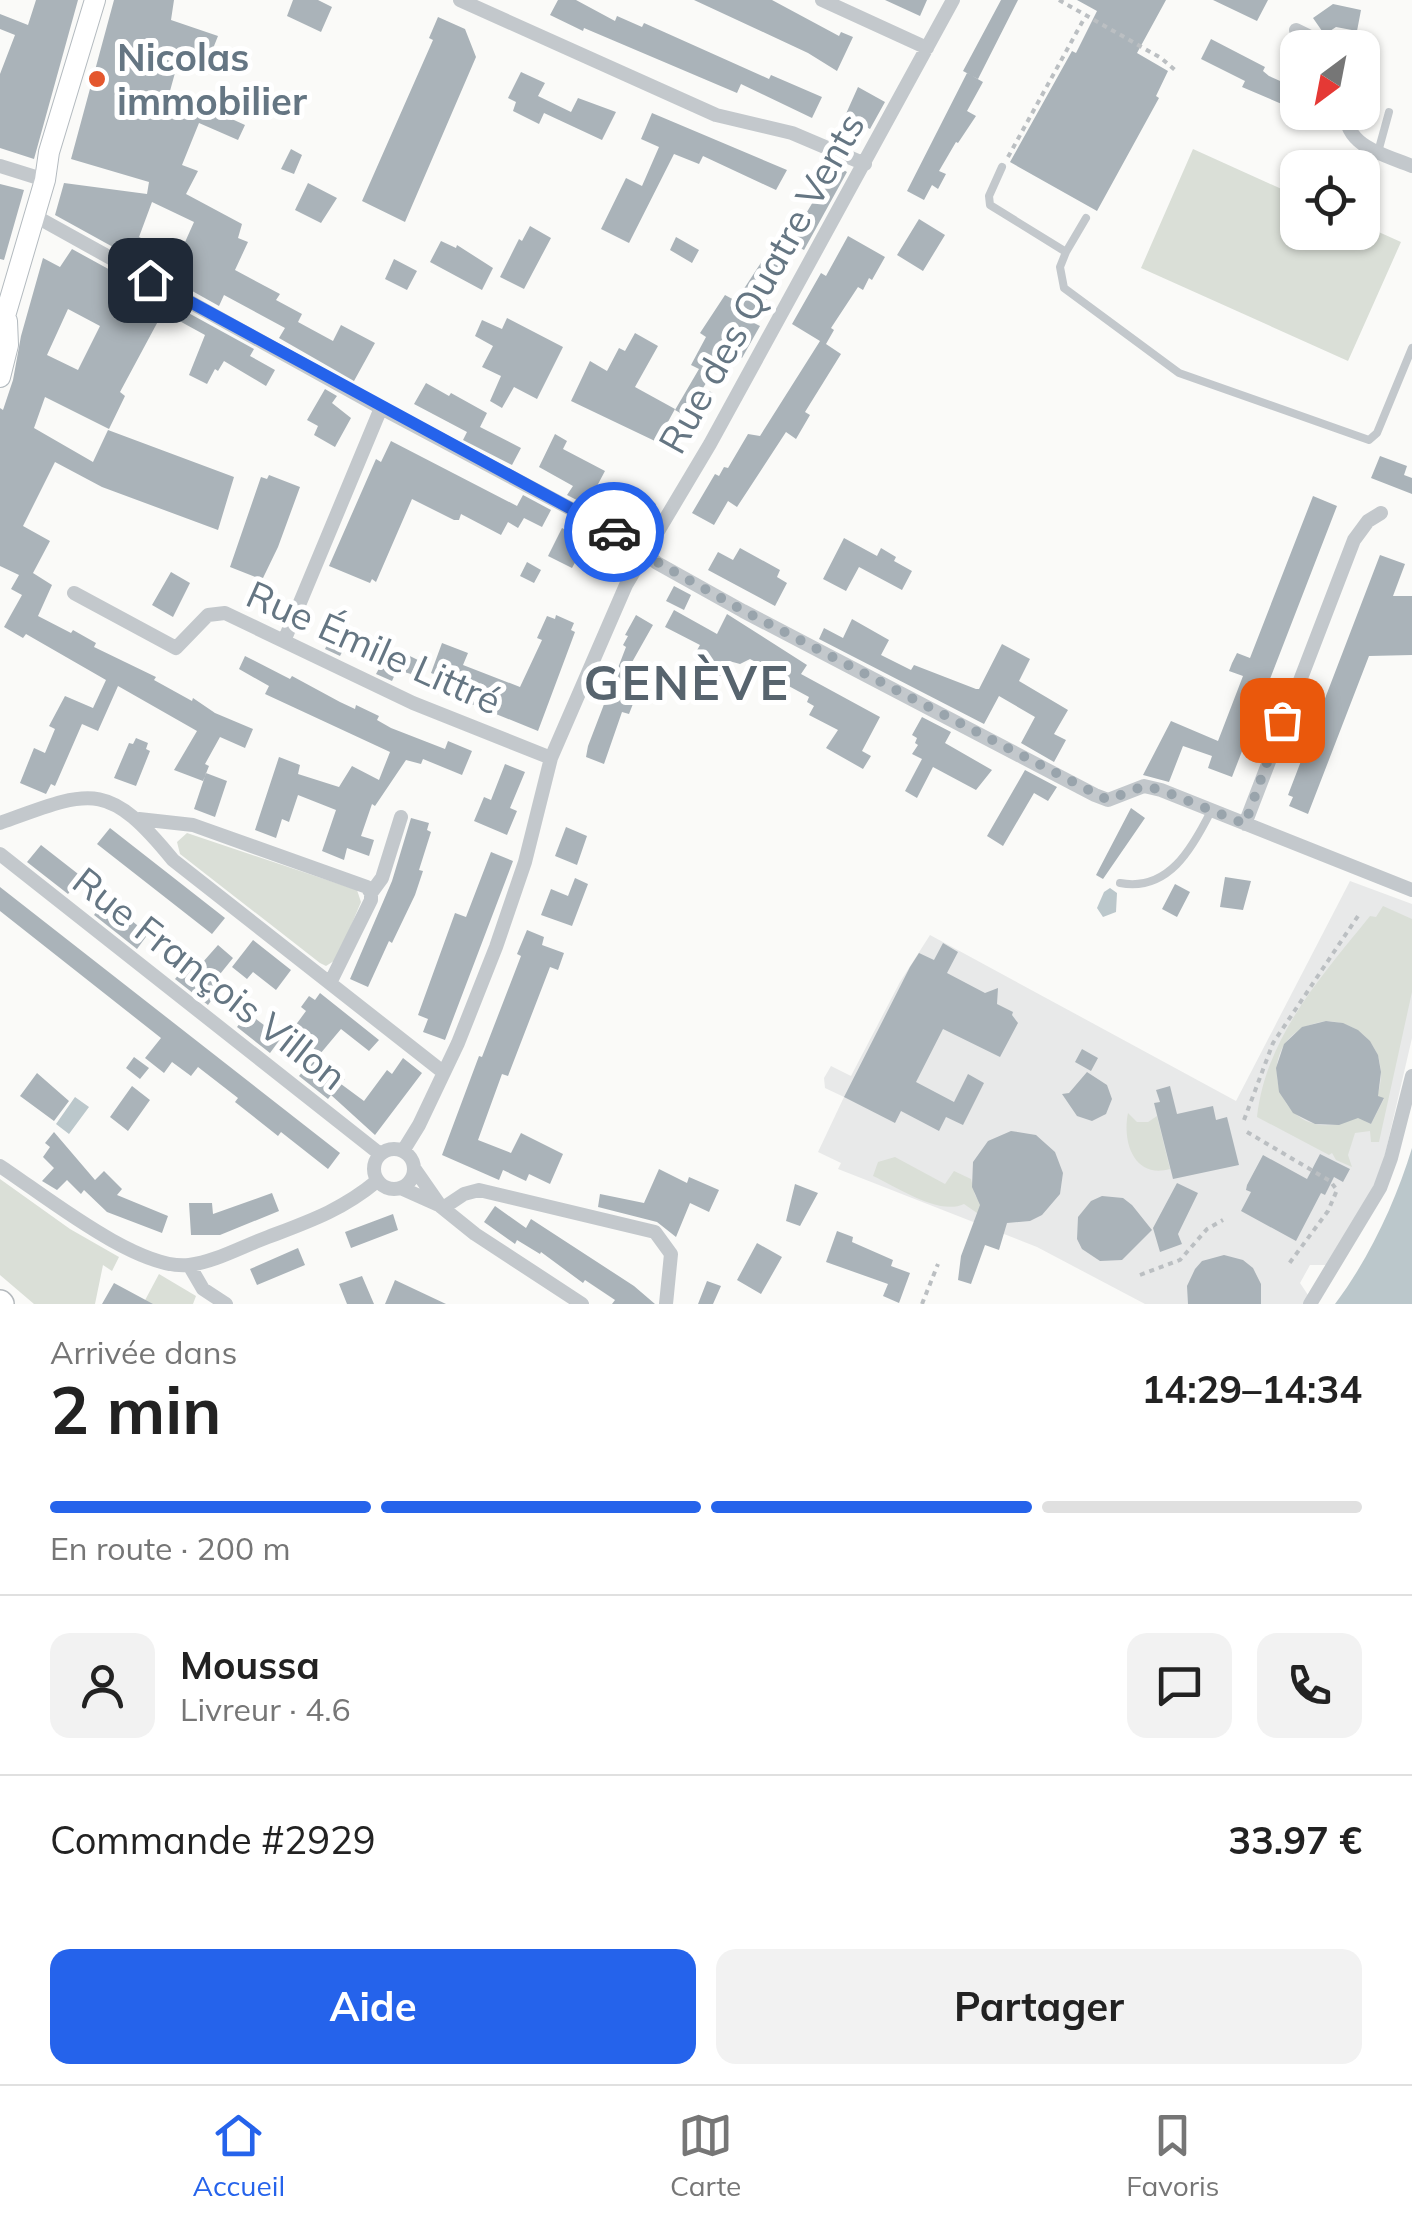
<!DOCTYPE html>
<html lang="fr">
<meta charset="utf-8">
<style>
:root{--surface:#fff;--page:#f2f2f2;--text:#222;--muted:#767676;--line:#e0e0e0;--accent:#2563eb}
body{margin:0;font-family:Mulish,sans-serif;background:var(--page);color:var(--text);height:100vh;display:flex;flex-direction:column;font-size:38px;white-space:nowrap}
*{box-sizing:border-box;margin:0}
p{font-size:32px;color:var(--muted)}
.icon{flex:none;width:55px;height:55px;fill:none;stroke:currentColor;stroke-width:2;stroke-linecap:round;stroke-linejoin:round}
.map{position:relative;height:1304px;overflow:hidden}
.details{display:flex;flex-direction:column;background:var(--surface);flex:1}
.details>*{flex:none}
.needle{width:65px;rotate:212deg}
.fabs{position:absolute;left:1280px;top:30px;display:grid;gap:20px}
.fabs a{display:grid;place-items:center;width:100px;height:100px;border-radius:20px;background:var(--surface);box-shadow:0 2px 8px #0004;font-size:50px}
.pin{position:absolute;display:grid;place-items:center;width:85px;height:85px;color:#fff;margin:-42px;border-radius:20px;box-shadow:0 5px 15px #0006}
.courier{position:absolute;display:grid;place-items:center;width:100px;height:100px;margin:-50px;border:8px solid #2563eb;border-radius:50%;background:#fff;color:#222;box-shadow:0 2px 12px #0007}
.headline em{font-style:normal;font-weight:700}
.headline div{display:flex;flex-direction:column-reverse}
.headline{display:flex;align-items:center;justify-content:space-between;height:170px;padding:0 50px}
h1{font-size:65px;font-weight:700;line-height:75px}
.bar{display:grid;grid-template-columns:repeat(4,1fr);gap:15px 10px;align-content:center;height:120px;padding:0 50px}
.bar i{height:12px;border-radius:8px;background:var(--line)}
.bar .current{background:var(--accent)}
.bar p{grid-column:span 4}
.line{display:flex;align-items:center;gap:25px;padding:0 50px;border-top:2px solid var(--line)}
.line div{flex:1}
.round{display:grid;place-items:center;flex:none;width:105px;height:105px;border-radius:20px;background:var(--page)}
.action{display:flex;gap:20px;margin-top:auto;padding:20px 50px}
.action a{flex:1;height:115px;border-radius:20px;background:var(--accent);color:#fff;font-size:40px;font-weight:700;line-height:115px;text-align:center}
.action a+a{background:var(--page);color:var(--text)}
.menu{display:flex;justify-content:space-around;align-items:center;height:140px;border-top:2px solid var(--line);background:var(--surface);font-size:28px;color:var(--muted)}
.menu a{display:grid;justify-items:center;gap:5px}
.menu .current{color:var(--accent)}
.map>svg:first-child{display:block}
.built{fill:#e8e9e9}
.green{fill:#dadfd7;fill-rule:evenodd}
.water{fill:#bbc7cb}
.building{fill:#aab3b9;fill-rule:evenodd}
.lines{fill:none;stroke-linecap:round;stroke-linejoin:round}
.secondary-casing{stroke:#b3babf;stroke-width:22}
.highway-casing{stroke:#b4b9bd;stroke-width:28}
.path{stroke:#bbbfc2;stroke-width:4;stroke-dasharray:5 5;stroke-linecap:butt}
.lane{stroke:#c3c8cc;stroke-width:8}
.street{stroke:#c3c8cc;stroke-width:14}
.secondary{stroke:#fff;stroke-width:20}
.highway{stroke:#fff;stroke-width:25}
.done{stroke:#99a4ac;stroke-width:10;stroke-dasharray:0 18}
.route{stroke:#2563eb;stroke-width:12}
.poi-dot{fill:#e4572e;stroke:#fff;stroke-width:4}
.labels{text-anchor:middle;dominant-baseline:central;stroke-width:10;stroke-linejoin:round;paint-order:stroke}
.poi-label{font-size:38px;font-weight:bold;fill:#657683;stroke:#fff;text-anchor:start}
.street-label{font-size:38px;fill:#657683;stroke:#fff}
.district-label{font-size:48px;font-weight:bold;letter-spacing:2.5px;fill:#57646e;stroke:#fff}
</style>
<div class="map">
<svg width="1412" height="1304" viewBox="0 0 1412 1304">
<rect width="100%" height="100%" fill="#fafaf8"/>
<!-- built -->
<path class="built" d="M1350 881 1412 904V1038L1383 1163 1370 1194 1327 1265H1310L1300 1283 1308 1295 1303 1304H1145L1037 1247 838 1169 841 1163 818 1152 844 1097 825 1088 824 1078 831 1066 851 1076 900 982 930 935 1236 1101Z"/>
<!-- green -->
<path class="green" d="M1193 149 1297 196 1298 232H1362L1363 225 1401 242 1348 361 1141 268Z
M187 833 357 890 361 902 337 959 326 966 320 963 180 854 177 842Z
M1383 906 1412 919V992L1379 1142H1371L1370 1131 1355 1133 1348 1155 1352 1167 1336 1160 1332 1153 1329 1155 1257 1117C1266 1037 1321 977 1370 916L1376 917ZM1327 1021C1367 1023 1391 1058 1377 1096L1384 1099 1371 1124 1365 1121 1369 1109C1283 1172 1234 1032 1327 1021Z
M1128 1113 1137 1122H1148L1157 1116 1170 1169C1134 1179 1122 1142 1128 1113Z
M895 1157 945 1184 954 1171 971 1179 975 1195 984 1209 977 1213 964 1204C939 1216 897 1187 873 1176L878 1162Z
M0 1179 70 1229 119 1257 112 1271 103 1265 95 1304H34L0 1275Z
M159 1274 196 1296 193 1304H143Z"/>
<!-- water -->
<path class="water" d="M1110 888 1117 893 1116 912 1103 917 1097 908 1104 892Z
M75 1097 89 1107 69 1134 56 1124Z
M1412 1148V1304H1335C1369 1259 1396 1201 1412 1148Z"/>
<!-- building -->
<path class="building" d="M36 0H78L34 159 0 148V74L15 35 0 29V14L28 25Z
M114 0H174L171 20 218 36 208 61 181 51 170 91 245 125 238 140 199 123 182 165 198 171 186 194 242 224 238 238 248 242 235 270 280 294 276 300 302 314 298 322 333 341 341 325 375 343 354 381 279 338 285 328 224 295 219 306 169 278 194 222 152 202 139 237 153 244 142 263 55 215 64 183 147 194 149 182 71 159Z
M293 0H318L332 7 321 32 287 16Z
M558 0H576L615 21 617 16 642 27 644 23 769 79 771 75 822 97 812 118 741 84 737 93 584 28 583 31 550 15Z
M694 0H772L839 36 841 32 853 37 837 71 808 53Z
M885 0H927L920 16Z
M1001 0H1018L978 79 963 71Z
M1077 0H1166L1137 53 1168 71 1156 96 1159 98 1097 211 1010 162 1072 51 1076 53 1097 11Z
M1213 0H1268L1257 21Z
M1333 4 1361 10 1357 31 1336 27 1327 33 1322 31 1313 18Z
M438 17 465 29 476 57 405 222 362 201 433 40 429 38Z
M1211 39 1265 67 1263 71 1269 76 1298 89V111L1242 87 1245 81 1201 59Z
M521 72 545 83 538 96 571 112 578 98 616 112 602 140 544 113 539 124 513 111 516 102 508 98Z
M967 73 983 82 967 111 976 116 958 143 956 142 939 171 946 174 938 189 932 185 924 200 907 191Z
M858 87 885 102 870 129 845 116Z
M652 113 787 170 776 190 703 156 699 164 674 154 629 243 601 229 626 178 642 186 659 147 641 139Z
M291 149 302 155 294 174 281 169Z
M835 165 847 172 804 250 789 242Z
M308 183 337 198 321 223 295 210Z
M0 184 24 190 4 260 0 259Z
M919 219 945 235 923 271 897 255Z
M530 226 551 238 524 289 500 277 519 239 522 241Z
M848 236 885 257 872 280 869 278 863 290 858 287 831 328 834 330 826 344 841 354 805 412 810 415 796 439 786 432 737 507 728 501 714 525 692 513 715 474 719 476 724 467 728 468 748 434 760 436 820 341 792 324 821 273 826 276Z
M676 237 699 250 692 263 670 250Z
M777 238 796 248 754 323 760 326 742 358 727 349 703 388 713 393 696 422 675 410 699 369 691 365 706 337 700 333 725 295 736 301Z
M441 241 456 248 457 245 493 268 482 290 430 262Z
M72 249 254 349 250 356 275 370 266 386 224 361 218 371 215 369 207 384 189 375 205 335 163 312 120 392 125 396 109 429 45 397 34 428 93 462 108 430 234 477 218 530 102 487 55 462 23 526 50 541 33 573 52 585 38 616 71 633 73 630 96 643 94 647 156 677 154 680 192 701 193 698 215 713 253 729 245 748 220 737 205 764 209 766 203 781 174 770 197 731 118 686 98 731 82 724 55 786 51 784 46 794 20 783 34 748 45 753 55 729 49 726 65 696 93 708 106 680 26 634 23 638 4 627 22 595 11 589 19 575 0 566V408L3 410 13 380 21 336 43 258 60 267ZM68 309 100 326 78 370 47 355Z
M394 259 417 271 407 290 385 279Z
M507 318 563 347 537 399 514 387 502 408 490 401 501 376 482 367 493 346 475 336 482 320 502 329Z
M635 333 658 346 635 387 675 409 657 442 571 401 590 361 607 371 619 348 625 351Z
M426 383 449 396 451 393 487 413 480 427 521 448 512 465 463 440 467 432 414 404Z
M325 389 337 396 332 403 351 418 335 447 314 435 318 426 307 420Z
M555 434 567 441 563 449 605 471 597 486 618 497 608 516 567 495 573 486 539 467Z
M391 441 517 506 523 495 551 510 542 527 524 518 518 528 508 522 501 535 461 514 459 520H454L412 499 376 582 372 579 370 583 329 566 376 459 381 462Z
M1380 456 1407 466 1404 475 1412 478V494L1371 478Z
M269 475 300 487 278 547 263 578H258L230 567 261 477 267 479Z
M631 490 656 504 646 523 621 510Z
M1313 496 1337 506 1232 777 1208 768 1212 756 1183 746 1169 782 1143 775 1171 721 1218 741 1243 676 1229 671 1232 663 1237 653 1250 658Z
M562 528 587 541 572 568 548 556Z
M844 538 877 556 881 548 896 557 894 561 912 571 902 590 859 567 846 591 823 579Z
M740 548 780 570 777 577 787 583 775 606 708 570 718 552 733 560Z
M1380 555 1405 564 1393 596H1412V655L1369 656 1308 814 1289 806 1293 797 1288 795Z
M527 562 541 570 534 583 520 576Z
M171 572 190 583 173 617 152 605Z
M674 586 691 595 684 610 666 601Z
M674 610 717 634 727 614 807 665 801 674 880 717 862 751 871 756 863 769 826 748 838 730 809 715 814 706 807 702 809 697 772 677 775 672 750 659 740 664 729 661 715 685 699 675 708 659 696 652 700 645 665 627Z
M325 615 418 660 411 674 397 670 392 681 376 674 382 663 378 662 379 659 350 646H345L340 656 325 649 330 639 326 637 327 634 317 630Z
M556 615 574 623 571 630 575 632 538 731 464 701 469 689 431 673 442 643 468 653 463 665 520 687 542 640 537 638 547 616 555 619Z
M636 615 653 625 631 664 640 668 633 683 640 686 629 714 622 712 604 764 586 757 588 746 626 647 623 645 628 636 625 635Z
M852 619 889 640 881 655 911 670 914 665 976 689H979L1002 644 1030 659 1019 681 1068 710 1054 734 1066 740 1054 762 1021 743 1035 717 999 696 984 724 819 639 824 628 843 638Z
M245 656 290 679 292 676 340 702 355 709 356 705 379 716 377 720 391 728 445 749 448 741 472 751 462 775 423 759 421 764 406 760 375 806 372 804 361 836 374 840 369 856 347 848 344 860 322 851 336 810 298 795 289 822 282 819 276 838 255 830 279 757 300 765 298 774 339 787 352 766 379 780 390 752 265 694 269 686 239 669Z
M922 717 951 732 945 743 992 770 976 790 933 767 917 798 905 791 922 759 912 754 918 745 915 743 917 738 912 735Z
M136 738 148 743 146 749 150 751 136 786 114 778 129 743 133 744Z
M505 764 525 772 510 808 517 811 507 835 474 821 484 797 491 800Z
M1025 770 1057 787 1048 801 1034 793 1003 846 987 836Z
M206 773 227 781 215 817 194 809Z
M1131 808 1145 818 1103 879 1096 875Z
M411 818 429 823 427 830 431 832 419 870 423 871 415 895 392 943 389 941 368 987 350 979 392 881Z
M566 827 587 836 577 865 555 856Z
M110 828 225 918 212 934 97 844Z
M41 845 82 877 68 894 27 862Z
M491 852 513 861 445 1040 423 1032 428 1019 418 1015 455 913 466 917Z
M1225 877 1251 881 1243 910 1220 907Z
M575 878 588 884 572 926 541 915 551 889 568 896Z
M1175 884 1190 892 1177 917 1162 909Z
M0 887 340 1153 328 1169 281 1132 278 1136 235 1102 238 1098 198 1067 191 1076 172 1062 164 1073 145 1058 161 1038 0 911Z
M108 896 118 904 116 908 148 934 137 949 94 915Z
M527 930 544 937 542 945 564 953 558 970 550 967 508 1076 502 1074 478 1140 511 1153 521 1133 563 1154 550 1184 529 1174 526 1181 503 1170 499 1180 442 1155 479 1056 482 1057 521 956 517 954Z
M253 940 291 970 276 990 253 972 247 979 232 967Z
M943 943 958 952 947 973 985 993 998 988 997 1004 1013 1012 1012 1015 1018 1023 1000 1057 943 1029 916 1082 954 1102 968 1074 984 1083 963 1125 946 1117 939 1131 901 1111 895 1123 844 1097 910 967 919 953 934 960Z
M218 945 233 958 212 984 219 990 208 1005 175 979 187 965 195 971Z
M320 993 379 1040 369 1051 341 1029 320 1054 292 1030 306 1011 301 1007 309 996 315 1000Z
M248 1013 281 1038 270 1053 237 1027Z
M1326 1021 1343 1023 1358 1030 1370 1041 1378 1055 1381 1072 1378 1096 1384 1098 1371 1124 1358 1118 1339 1125 1315 1124 1293 1113 1279 1092 1276 1068 1284 1044 1302 1027Z
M1082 1049 1098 1058 1091 1071 1075 1062Z
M317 1054 338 1070 336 1073 345 1079 341 1084 364 1101 387 1070 392 1074 403 1058 422 1073 375 1135 331 1095 328 1099 299 1076Z
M134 1057 149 1068 140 1079 126 1068Z
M1087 1072 1107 1085 1112 1099 1106 1114 1092 1121 1077 1116 1062 1094 1069 1093Z
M37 1073 69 1101 54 1121 20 1096Z
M132 1086 150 1100 128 1131 110 1117Z
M1170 1086 1177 1114 1213 1106 1216 1120 1227 1117 1239 1165 1173 1179 1154 1103 1160 1102 1156 1090Z
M1011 1131 1036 1135 1055 1152 1063 1173 1060 1194 1042 1215 1030 1221 1007 1223 999 1250 985 1245 971 1284 958 1280 961 1256 980 1205 972 1187 973 1162 988 1141Z
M54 1132 95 1180 104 1171 122 1189 117 1195 168 1216 162 1233 107 1212 84 1190 81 1194 67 1180 57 1190 42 1181 54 1168 43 1157 50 1147 45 1143Z
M1320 1154 1350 1169 1343 1182 1334 1177 1325 1195 1321 1193 1296 1241 1241 1211 1251 1192 1246 1190 1247 1185 1263 1155 1307 1179Z
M659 1169 687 1183 689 1177 719 1190 709 1212 690 1203 676 1237 657 1222 598 1207 600 1194 644 1203Z
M1177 1183 1198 1193 1178 1234 1182 1244 1160 1252 1153 1228Z
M795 1184 818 1193 800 1226 786 1221Z
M272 1193 279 1211 220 1235H191L189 1203H212L213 1214Z
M1102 1196 1123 1198 1132 1205 1152 1230 1122 1260 1100 1261 1082 1249 1077 1239 1078 1217 1091 1201Z
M495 1206 526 1228 531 1219 634 1286 655 1304H612L615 1300 585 1280 583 1283 541 1252 540 1254 517 1240 515 1244 484 1222Z
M393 1214 398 1230 351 1248 345 1232Z
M837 1231 853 1237 852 1242 893 1260 891 1266 910 1273 899 1303 883 1296 888 1284 826 1262Z
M757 1243 782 1257 761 1294 737 1280Z
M298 1248 305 1265 257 1285 250 1269Z
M1224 1255 1243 1260 1253 1268 1261 1284V1304H1188L1187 1286 1195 1269 1202 1261Z
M362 1276 374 1304H347L339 1284Z
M395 1280 446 1304H385Z
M707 1281 721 1286 713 1304H698Z
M114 1283 153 1304H102Z"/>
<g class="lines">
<!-- secondary casing -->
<g class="secondary-casing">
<path id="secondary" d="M0 333 45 180 49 152 95 0
M0 377 8 345 7 321"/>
</g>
<!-- highway casing -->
<g class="highway-casing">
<path id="highway" d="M0 1303 1 1304"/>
</g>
<!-- path -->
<path class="path" d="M1059 0 1161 58 1175 70
M1008 157 1085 17
M1244 1120 1273 1043 1358 916
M1247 1132 1330 1181 1337 1190 1328 1211 1288 1265
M1140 1275 1180 1260 1207 1229 1223 1220
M922 1304 938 1264"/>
<!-- lane -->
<path class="lane" d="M1378 152 1389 112
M1002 167 989 196 990 205 1066 252 1060 267 1064 288 1179 373 1369 440 1377 433 1412 348
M1066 252 1086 218
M1120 883C1168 892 1192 849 1211 811"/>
<!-- street -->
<path class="street" d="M460 0 716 115 792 133 865 164
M822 0 927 48
M1296 30 1333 48
M1346 112C1345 147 1386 155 1412 166
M0 166 45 180
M35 216 381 408 622 536 657 563 743 611 1095 795 1108 800 1144 786 1161 790 1412 890
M74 593 176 648 208 615 225 613 413 703 551 758
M284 641 381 408
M139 819 193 825 367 887 371 893V900L330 983
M0 823C91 790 107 779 173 860L443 1072
M1245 824 1354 540 1368 521 1381 513
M0 854 380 1154
M371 893 382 878 401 817
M374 1169a20 20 0 1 1 40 0a20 20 0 1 1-40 0Z
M403 1151 419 1125 458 1043 496 947 525 862 551 758 626 585 710 444 953 0
M0 1166C43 1194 138 1271 189 1265 215 1262 243 1246 268 1237 310 1221 342 1210 377 1181
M414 1168 439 1204
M401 1188 439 1205 475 1234 582 1304
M443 1208 464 1194 479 1190 655 1232 671 1254 666 1304
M189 1265 203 1289 226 1304
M1310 1304 1380 1188 1391 1158 1412 1076"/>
<!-- secondary -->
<use href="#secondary" class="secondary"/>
<!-- highway -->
<use href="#highway" class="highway"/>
</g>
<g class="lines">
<!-- done -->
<path class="done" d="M614 532 657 562 744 611 1108 800 1144 786 1161 790 1245 824 1282 720"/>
<!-- route -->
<path class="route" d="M150 280 614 532"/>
</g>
<!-- markers -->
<circle class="poi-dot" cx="97" cy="79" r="10"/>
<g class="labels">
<!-- poi labels -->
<g class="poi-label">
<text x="117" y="57">Nicolas<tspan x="117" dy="44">immobilier</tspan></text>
</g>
<!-- street labels -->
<g class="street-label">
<text transform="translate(761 283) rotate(-61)">Rue des Quatre Vents</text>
<text transform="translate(374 647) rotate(24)">Rue Émile Littré</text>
<text transform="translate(210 978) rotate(38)">Rue François Villon</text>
</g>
<!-- district labels -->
<g class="district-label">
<text x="687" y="682">GENÈVE</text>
</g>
</g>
</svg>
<div class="fabs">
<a><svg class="needle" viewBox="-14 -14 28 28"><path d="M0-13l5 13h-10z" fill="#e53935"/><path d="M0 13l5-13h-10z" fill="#767676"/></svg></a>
<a><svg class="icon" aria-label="locate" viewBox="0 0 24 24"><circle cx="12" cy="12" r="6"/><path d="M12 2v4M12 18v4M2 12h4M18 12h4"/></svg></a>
</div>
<div class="pin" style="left:1282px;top:720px;background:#ea580c"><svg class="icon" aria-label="bag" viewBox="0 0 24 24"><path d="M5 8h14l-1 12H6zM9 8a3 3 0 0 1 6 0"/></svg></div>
<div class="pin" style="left:150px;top:280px;background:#1f2937"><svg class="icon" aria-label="home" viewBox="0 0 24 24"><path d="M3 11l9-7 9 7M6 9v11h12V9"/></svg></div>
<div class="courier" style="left:614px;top:532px"><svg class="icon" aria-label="car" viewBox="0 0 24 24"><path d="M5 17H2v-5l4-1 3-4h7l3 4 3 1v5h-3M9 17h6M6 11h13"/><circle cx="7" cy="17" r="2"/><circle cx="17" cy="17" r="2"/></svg></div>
</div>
<section class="details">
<div class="headline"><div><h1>2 min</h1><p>Arrivée dans</p></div><em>14:29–14:34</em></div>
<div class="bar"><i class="current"></i><i class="current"></i><i class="current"></i><i></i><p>En route · 200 m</p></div>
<div class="line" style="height:180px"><a class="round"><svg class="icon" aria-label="person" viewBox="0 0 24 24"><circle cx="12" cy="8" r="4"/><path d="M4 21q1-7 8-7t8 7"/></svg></a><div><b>Moussa</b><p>Livreur · 4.6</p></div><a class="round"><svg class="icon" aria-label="chat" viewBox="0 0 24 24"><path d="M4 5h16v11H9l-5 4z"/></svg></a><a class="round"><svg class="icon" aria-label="phone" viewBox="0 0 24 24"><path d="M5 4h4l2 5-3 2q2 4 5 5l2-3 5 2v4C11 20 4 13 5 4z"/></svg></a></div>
<div class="line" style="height:130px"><div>Commande #2929</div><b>33.97 €</b></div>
<div class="action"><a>Aide</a><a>Partager</a></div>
</section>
<nav class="menu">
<a class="current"><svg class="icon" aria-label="home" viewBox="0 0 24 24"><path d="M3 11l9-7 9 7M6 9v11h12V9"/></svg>Accueil</a>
<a><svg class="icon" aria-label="map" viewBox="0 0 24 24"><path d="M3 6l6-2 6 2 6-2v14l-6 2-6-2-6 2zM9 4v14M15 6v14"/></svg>Carte</a>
<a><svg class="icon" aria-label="saved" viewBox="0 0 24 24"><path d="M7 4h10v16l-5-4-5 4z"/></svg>Favoris</a>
</nav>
